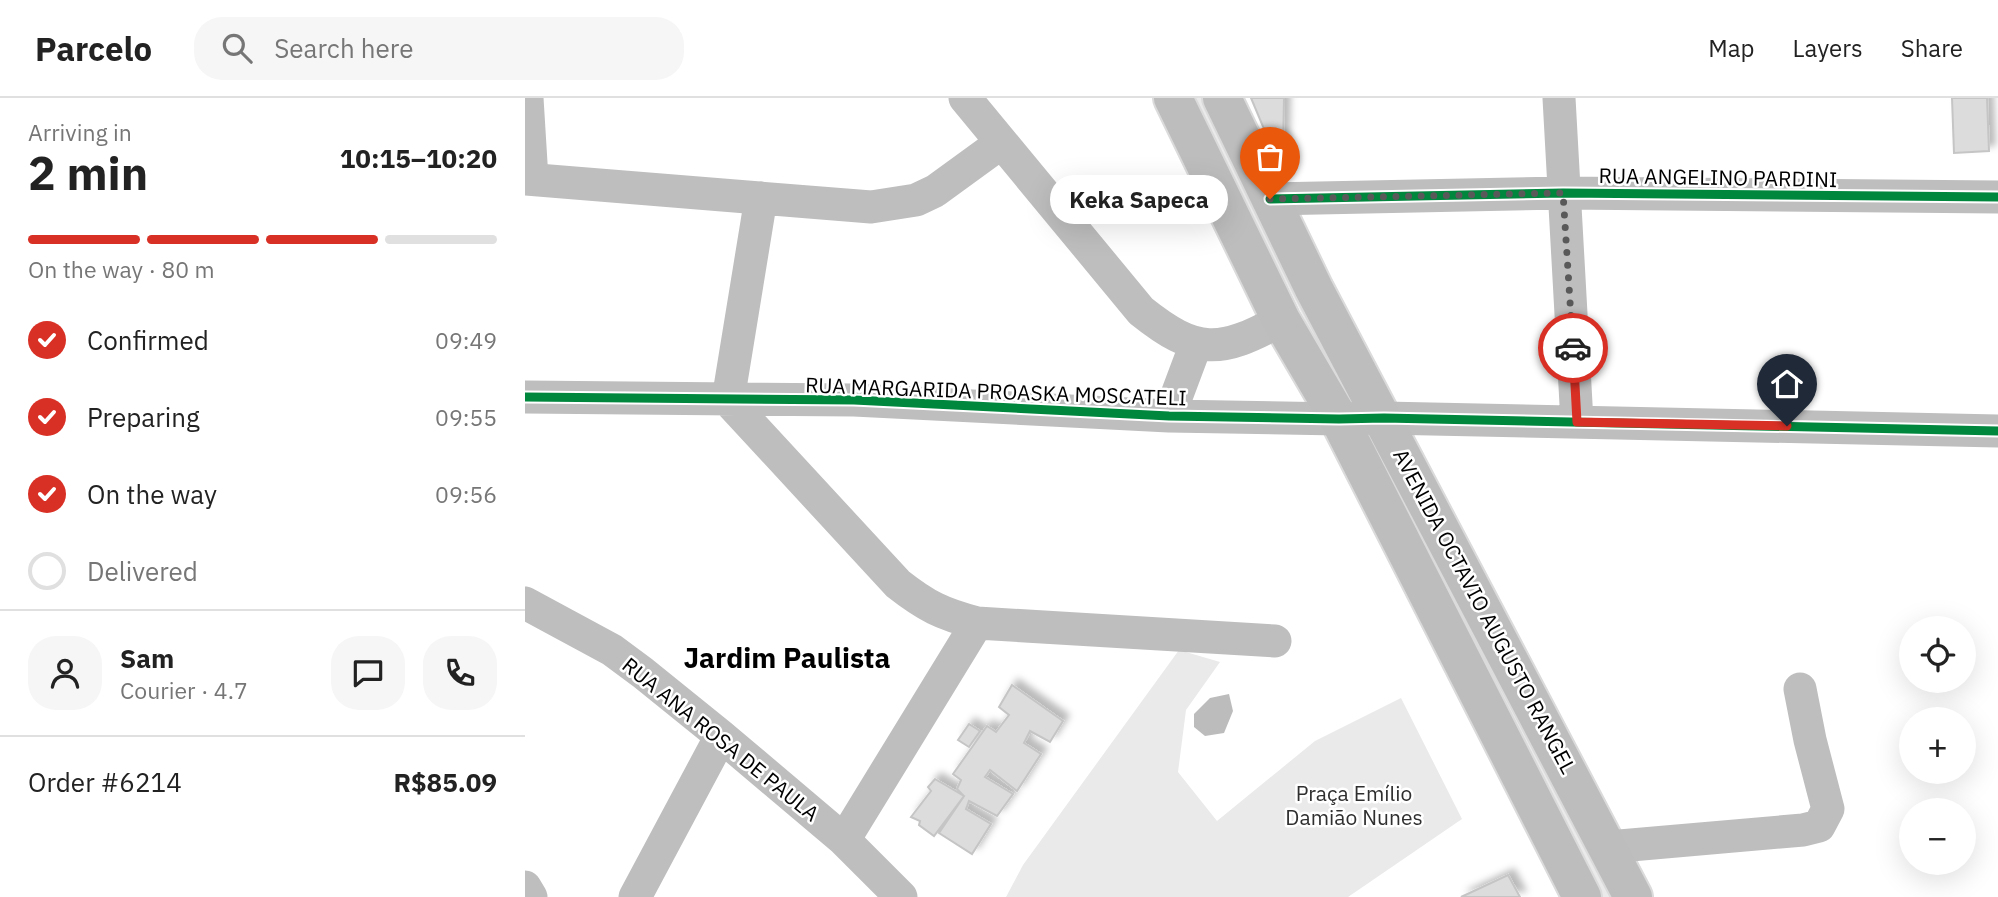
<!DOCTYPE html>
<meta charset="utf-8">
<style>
:root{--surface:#fff;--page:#f6f6f6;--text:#222;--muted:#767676;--line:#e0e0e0;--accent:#d93025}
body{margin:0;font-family:"IBM Plex Sans",sans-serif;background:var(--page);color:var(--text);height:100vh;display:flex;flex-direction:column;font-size:26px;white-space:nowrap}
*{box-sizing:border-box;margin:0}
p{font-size:23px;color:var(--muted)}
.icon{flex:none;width:38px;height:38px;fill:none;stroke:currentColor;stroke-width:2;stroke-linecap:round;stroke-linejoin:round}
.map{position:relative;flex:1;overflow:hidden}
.sheet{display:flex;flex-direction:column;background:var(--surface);width:525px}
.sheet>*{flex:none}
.controls{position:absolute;left:1374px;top:518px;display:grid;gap:14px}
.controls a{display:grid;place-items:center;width:77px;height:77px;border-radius:50%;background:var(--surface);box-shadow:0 7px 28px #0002;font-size:35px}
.pin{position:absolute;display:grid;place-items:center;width:60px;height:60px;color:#fff;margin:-72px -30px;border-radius:50% 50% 50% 0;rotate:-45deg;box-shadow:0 0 7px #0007}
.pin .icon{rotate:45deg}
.courier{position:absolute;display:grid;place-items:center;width:70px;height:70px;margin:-35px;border:5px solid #d93025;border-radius:50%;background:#fff;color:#222;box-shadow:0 2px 9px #0007}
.bubble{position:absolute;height:49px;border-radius:24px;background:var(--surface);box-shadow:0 7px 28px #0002;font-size:23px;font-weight:700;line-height:49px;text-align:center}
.summary em{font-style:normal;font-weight:700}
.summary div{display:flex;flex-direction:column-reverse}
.summary{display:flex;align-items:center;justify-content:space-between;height:119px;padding:0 28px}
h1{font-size:46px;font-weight:700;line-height:52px}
.bar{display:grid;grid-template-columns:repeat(4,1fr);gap:10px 7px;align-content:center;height:84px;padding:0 28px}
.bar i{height:9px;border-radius:5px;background:var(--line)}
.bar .selected{background:var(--accent)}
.bar p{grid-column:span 4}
.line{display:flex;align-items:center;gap:18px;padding:0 28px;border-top:2px solid var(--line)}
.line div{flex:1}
.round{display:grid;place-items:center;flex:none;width:74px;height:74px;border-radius:28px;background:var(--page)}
ol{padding:0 28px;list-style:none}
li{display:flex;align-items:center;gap:21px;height:77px}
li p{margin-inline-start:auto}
li .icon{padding:7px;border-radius:50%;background:var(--accent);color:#fff;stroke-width:4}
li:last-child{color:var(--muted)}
li i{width:38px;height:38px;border:4px solid var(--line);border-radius:50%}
header{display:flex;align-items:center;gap:42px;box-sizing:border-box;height:98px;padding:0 35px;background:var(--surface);border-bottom:2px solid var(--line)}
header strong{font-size:33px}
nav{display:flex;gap:38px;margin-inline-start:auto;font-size:24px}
.search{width:490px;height:63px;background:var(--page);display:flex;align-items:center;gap:18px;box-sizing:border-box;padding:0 24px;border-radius:28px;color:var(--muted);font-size:26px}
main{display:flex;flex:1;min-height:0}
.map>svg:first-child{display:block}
.green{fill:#eaeaea}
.water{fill:#bcbcbc}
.building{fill:#dcdcdc;stroke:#c5c5c5;stroke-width:2;filter:url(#shadow)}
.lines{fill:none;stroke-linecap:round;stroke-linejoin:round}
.major-casing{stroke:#dbdbdb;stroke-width:42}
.minor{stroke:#bebebe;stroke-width:33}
.major{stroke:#bdbdbd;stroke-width:38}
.cycleway-casing{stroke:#fff;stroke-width:13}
.cycleway{stroke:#00873e;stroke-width:9}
.done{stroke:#595959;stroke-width:7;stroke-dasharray:0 12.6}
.route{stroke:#d93025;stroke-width:9}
.labels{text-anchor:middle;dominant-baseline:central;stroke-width:5;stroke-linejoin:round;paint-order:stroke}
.street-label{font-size:21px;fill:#000;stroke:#fff}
.park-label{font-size:21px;fill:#2f2f2f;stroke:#fff}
.district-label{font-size:28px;font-weight:bold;fill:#000;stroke:#fff}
</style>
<header>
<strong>Parcelo</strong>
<div class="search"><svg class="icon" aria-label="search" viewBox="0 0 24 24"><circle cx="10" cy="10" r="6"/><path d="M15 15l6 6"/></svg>Search here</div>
<nav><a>Map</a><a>Layers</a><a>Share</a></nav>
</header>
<main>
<section class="sheet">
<div class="summary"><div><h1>2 min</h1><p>Arriving in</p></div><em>10:15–10:20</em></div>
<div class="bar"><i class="selected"></i><i class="selected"></i><i class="selected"></i><i></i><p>On the way · 80 m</p></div>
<ol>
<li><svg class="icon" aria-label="check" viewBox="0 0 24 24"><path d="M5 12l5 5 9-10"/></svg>Confirmed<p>09:49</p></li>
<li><svg class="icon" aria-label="check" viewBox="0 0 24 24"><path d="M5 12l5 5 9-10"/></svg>Preparing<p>09:55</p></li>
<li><svg class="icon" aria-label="check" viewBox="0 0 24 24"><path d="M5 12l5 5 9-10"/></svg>On the way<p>09:56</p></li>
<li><i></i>Delivered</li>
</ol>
<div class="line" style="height:126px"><a class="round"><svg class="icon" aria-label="person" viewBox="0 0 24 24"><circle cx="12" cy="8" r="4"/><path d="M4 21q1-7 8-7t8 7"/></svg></a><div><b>Sam</b><p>Courier · 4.7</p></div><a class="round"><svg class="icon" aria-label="chat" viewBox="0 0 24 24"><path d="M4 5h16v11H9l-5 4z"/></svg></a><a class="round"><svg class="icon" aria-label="phone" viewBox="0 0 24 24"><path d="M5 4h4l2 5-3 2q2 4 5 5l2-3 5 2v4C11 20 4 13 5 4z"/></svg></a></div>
<div class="line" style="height:91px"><div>Order #6214</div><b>R$85.09</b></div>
</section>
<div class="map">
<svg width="1473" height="799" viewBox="0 0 1473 799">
<defs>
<filter id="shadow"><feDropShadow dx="6" dy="-6" stdDeviation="3.5" flood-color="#0004"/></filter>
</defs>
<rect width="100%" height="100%" fill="#fff"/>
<!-- green -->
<path class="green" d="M667 0H678L830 292 815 300 804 269Z
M847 334 1095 799H1073L839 338Z
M654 552 695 564 661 612 653 674 692 723 790 643 876 600 937 721 823 799H481L498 767Z"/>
<!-- water -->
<path class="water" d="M704 596 708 613 699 635 680 638 669 629V616L685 600Z"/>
<!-- building -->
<path class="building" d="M726 0H759L758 50H747Z
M1427 0H1462L1464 53 1429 55Z
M487 587 538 623 525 644 505 633 499 645 516 656 492 693 465 672 460 679 488 696 472 718 444 703 441 711 466 726 447 756 414 735 439 698 432 691 436 682 428 676 462 628 471 634 484 617 474 609Z
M444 626 455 633 444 649 433 642Z
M410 681 439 698 409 738 394 727 395 723 386 719 406 693 403 689Z
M983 777 995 799H936Z"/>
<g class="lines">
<!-- major casing -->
<g class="major-casing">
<path id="major" d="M648 0 756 222 814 321 1057 799
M697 0 789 191 1108 799"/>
</g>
<!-- minor -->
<path class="minor" d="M2 0 7 81
M440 0 616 213C671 257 695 256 756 222
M1034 0 1052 324
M0 81 346 109 391 102 410 93 476 45
M236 100 203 302 373 486C401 508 417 516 452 525L750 543
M745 101 1038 95 1473 99
M0 299 329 302 644 318 814 321 859 320 1473 333
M644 318 671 246
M0 505 87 552 118 575 196 638 319 742 376 799
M319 742 452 525
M1083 749 1278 732 1294 728 1303 711 1285 642 1275 591
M0 789 6 799
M110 799 196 638"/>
<!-- major -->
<use href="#major" class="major"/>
<!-- cycleway casing -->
<g class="cycleway-casing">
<path id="cycleway" d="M745 101 1038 95 1473 99
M0 299 329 302 644 318 814 321 859 320 1473 333"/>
</g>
<!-- cycleway -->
<use href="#cycleway" class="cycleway"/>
</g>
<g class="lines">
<!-- done -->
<path class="done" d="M745 101 1038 95 1048 250"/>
<!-- route -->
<path class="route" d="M1048 250 1052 324 1262 328"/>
</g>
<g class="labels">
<!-- street labels -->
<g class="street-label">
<text transform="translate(1193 79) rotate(1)">RUA ANGELINO PARDINI</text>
<text transform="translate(471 293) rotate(2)">RUA MARGARIDA PROASKA MOSCATELI</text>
<text transform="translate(960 513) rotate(62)">AVENIDA OCTAVIO AUGUSTO RANGEL</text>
<text transform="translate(196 641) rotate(39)">RUA ANA ROSA DE PAULA</text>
</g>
<!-- park labels -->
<g class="park-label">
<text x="829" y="695">Praça Emílio<tspan x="829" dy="24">Damião Nunes</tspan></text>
</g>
<!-- district labels -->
<g class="district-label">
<text x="262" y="559">Jardim Paulista</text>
</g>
</g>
</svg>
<div class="controls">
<a><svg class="icon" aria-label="locate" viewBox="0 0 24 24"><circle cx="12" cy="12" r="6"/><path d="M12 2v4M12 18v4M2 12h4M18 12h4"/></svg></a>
<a>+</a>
<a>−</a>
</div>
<div class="pin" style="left:745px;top:101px;background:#ea580c"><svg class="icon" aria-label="bag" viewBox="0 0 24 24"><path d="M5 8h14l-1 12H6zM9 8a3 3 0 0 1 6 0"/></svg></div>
<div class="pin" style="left:1262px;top:328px;background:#1f2937"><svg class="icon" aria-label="home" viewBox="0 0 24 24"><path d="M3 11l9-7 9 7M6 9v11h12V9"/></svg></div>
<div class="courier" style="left:1048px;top:250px"><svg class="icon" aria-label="car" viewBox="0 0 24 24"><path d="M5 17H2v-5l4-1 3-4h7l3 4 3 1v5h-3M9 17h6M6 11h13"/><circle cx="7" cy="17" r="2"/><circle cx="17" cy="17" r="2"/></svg></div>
<div class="bubble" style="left:525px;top:77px;width:178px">Keka Sapeca</div>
</div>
</main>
